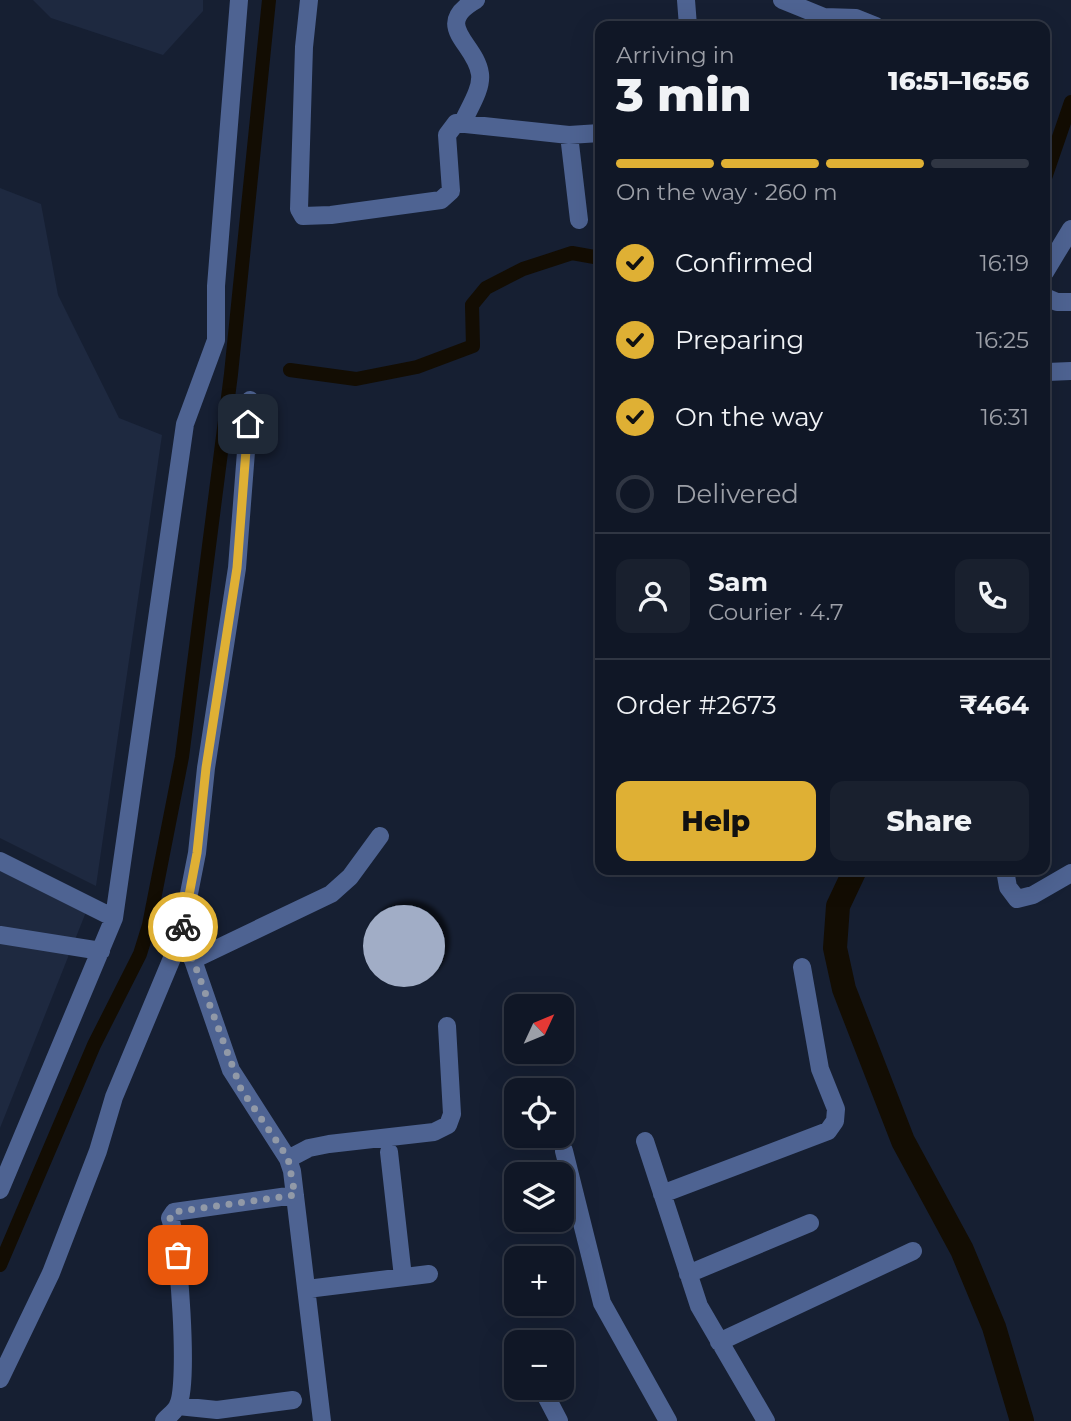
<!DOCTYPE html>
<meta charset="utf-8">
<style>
:root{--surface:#101726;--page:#19202e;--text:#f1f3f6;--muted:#9c9fa7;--line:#303643;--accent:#dfb034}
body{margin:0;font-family:Montserrat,sans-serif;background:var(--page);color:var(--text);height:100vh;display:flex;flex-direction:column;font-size:26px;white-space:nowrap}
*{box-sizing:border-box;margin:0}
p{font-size:23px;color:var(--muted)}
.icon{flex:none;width:38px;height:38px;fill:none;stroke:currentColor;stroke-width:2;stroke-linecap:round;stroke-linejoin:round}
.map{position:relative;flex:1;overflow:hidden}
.details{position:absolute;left:595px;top:21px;width:455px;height:854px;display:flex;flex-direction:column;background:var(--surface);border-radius:14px;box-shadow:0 7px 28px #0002,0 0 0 2px var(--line)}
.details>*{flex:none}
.needle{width:46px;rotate:46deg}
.controls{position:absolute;left:504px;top:994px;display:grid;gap:14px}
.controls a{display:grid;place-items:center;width:70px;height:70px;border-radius:14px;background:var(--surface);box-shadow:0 7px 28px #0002,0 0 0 2px var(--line);font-size:35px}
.pin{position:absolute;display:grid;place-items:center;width:60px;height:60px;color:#fff;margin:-30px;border-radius:14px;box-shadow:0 4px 10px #0006}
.courier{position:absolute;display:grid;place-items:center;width:70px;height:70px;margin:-35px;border:5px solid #dfb034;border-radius:50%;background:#fff;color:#222;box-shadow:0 2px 9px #0007}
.headline em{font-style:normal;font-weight:800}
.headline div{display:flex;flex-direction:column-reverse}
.headline{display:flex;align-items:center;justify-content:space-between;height:119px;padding:0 21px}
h1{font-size:46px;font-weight:800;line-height:52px}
.bar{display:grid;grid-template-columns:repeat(4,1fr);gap:10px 7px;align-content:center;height:84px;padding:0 21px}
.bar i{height:9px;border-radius:5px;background:var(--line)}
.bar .selected{background:var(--accent)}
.bar p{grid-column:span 4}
.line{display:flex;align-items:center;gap:18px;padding:0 21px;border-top:2px solid var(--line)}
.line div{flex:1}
.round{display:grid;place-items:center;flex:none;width:74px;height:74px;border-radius:14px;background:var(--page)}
ol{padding:0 21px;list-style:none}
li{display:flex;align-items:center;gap:21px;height:77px}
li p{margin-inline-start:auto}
li .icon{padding:7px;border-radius:50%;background:var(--accent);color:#111;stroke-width:4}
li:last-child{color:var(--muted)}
li i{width:38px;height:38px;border:4px solid var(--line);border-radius:50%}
.button{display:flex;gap:14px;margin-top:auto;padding:14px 21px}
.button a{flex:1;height:80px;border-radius:14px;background:var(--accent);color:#111;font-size:28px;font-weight:800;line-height:80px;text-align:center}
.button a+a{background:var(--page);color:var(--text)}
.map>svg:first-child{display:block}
.built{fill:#1e2940}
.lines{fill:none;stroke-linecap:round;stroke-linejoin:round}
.canal{stroke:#130d03;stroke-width:14}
.river{stroke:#130d03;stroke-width:24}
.building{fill:#a1adc6;filter:url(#shadow)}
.minor{stroke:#4e6392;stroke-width:18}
.done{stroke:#9199a7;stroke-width:7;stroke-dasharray:0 12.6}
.route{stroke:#dfb034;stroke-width:9}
</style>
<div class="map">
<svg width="1071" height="1421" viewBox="0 0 1071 1421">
<defs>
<filter id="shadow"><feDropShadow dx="5" dy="-5" stdDeviation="2" flood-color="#0009"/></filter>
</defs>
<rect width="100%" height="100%" fill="#161f32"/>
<!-- built -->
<path class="built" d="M33 0H203V11L163 55 51 18Z
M0 188 41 204 58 295 119 418 162 435 96 886 0 838Z
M0 870 86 912 0 1128Z"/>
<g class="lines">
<!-- canal -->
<path class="canal" d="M1045 178 1071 102
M290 370 356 379 417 367 473 346 472 305 486 288 523 269 572 253 600 258
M0 1265 94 1045 140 954 149 925 182 757 231 374 269 0"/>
<!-- river -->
<path class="river" d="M855 870 838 906 835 948 844 989 903 1141 962 1250 994 1327 1022 1421"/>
</g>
<!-- building -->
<path class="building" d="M363 946a41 41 0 1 1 82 0a41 41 0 1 1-82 0Z"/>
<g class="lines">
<!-- minor -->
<path class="minor" d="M309 0 304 47 299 209 303 216 331 215 441 200 451 191 447 135 456 123 569 135 600 133
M686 0 688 26
M782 0 824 17 856 18 876 26
M463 122C469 108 482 89 480 74 476 43 431 26 476 0
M569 135 579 220
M1045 272 1071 229
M1045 297 1057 302H1071
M1047 372 1071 371
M0 861 114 918
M1005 870 1008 887 1017 899 1033 895 1071 873
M0 935 101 951
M180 939 193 960 231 1070 288 1159 292 1171 322 1421
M193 960 331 894 350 877 380 836
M645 1141 699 1306 766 1421
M564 1151 602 1303 668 1421
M389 1152 403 1277
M288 1159 309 1148 329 1144 434 1132 448 1125 452 1114 447 1026
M0 1190 114 918 185 424 216 340V286L239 0
M662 1194 828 1131 835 1121 836 1109 820 1069 802 967
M688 1274 810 1223
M307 1289 429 1274
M719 1342 913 1251
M0 1379 51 1273 98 1151 114 1097 180 939 197 853 206 768 237 568 250 400
M546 1396 559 1421
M178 1406 217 1410 293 1400
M164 1421C168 1416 176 1411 178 1405 189 1383 179 1243 170 1218L174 1212 295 1195"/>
</g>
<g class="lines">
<!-- done -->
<path class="done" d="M178 1255 176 1236 170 1218 174 1212 295 1195 288 1158 241 1089 193 960 180 939 183 927"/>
<!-- route -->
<path class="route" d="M183 927 197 853 206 768 237 568 248 424"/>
</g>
</svg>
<div class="controls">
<a><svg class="needle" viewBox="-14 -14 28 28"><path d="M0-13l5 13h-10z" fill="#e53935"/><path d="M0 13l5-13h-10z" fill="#9c9fa7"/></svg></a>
<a><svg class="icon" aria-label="locate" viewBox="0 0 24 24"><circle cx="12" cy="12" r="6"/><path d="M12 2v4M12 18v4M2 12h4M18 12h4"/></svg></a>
<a><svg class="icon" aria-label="layers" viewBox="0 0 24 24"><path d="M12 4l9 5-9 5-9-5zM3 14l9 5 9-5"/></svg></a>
<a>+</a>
<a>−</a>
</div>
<div class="pin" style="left:178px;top:1255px;background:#ea580c"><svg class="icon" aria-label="bag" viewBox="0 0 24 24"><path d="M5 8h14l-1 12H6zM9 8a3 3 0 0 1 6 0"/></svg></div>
<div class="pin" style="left:248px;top:424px;background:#1f2937"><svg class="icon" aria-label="home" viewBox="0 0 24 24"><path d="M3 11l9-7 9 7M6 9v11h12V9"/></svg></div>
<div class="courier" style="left:183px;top:927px"><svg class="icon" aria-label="bike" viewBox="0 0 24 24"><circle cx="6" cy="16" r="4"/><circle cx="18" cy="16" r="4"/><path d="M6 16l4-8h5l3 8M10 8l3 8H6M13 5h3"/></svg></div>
<section class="details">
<div class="headline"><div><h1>3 min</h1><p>Arriving in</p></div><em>16:51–16:56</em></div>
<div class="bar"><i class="selected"></i><i class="selected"></i><i class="selected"></i><i></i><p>On the way · 260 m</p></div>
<ol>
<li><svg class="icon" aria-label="check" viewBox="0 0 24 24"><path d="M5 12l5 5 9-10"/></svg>Confirmed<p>16:19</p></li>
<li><svg class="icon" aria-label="check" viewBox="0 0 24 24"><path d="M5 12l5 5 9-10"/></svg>Preparing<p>16:25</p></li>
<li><svg class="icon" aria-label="check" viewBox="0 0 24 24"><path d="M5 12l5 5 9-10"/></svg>On the way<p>16:31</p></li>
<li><i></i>Delivered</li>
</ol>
<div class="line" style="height:126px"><a class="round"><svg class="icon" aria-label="person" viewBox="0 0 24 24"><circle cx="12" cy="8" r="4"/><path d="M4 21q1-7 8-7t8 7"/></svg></a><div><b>Sam</b><p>Courier · 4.7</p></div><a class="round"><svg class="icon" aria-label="phone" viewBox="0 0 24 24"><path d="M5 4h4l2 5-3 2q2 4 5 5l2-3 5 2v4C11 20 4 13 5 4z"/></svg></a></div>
<div class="line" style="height:91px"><div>Order #2673</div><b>₹464</b></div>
<div class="button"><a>Help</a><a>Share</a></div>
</section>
</div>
